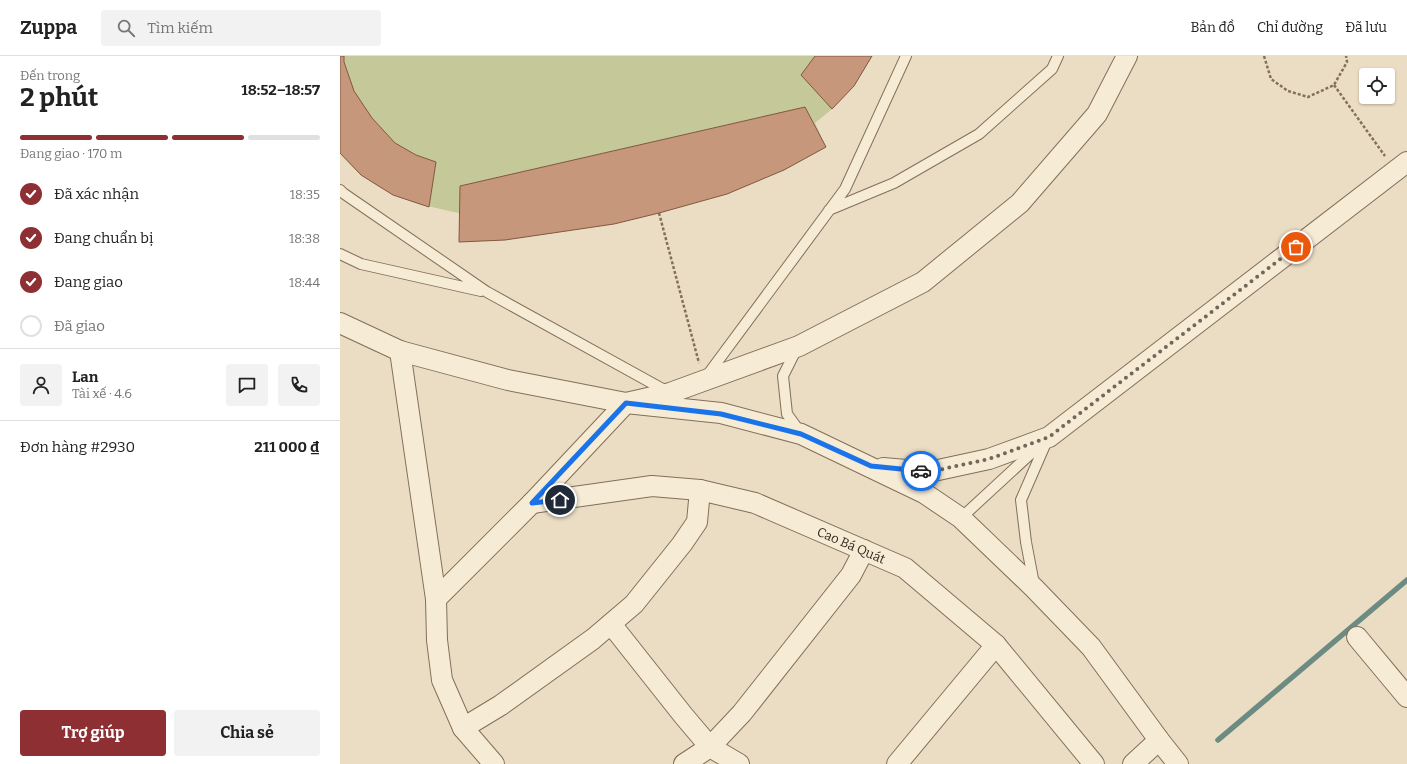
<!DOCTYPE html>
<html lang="vi">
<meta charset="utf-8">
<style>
:root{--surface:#fff;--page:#f2f2f2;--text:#222;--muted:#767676;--line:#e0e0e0;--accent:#8e2f34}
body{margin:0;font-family:Bitter,serif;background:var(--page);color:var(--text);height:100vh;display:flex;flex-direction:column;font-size:15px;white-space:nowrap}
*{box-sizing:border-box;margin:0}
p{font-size:13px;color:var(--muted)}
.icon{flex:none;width:22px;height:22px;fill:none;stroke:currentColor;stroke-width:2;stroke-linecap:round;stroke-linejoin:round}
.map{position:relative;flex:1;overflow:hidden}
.side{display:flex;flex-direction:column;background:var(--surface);width:340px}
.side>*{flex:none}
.tools{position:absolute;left:1019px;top:12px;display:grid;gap:8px}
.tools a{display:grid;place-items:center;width:36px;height:36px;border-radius:4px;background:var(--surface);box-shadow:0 1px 3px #0004;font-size:20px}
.pin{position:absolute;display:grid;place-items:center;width:34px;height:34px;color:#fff;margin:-17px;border:2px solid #fff;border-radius:50%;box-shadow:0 1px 4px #0007}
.courier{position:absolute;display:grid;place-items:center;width:40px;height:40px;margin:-20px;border:3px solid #1a73e8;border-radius:50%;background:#fff;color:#222;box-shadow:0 1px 5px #0007}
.overview em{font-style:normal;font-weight:700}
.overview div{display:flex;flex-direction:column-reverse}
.overview{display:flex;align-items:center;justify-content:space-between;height:68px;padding:0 20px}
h1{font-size:26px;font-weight:700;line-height:30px}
.bar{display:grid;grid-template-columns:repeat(4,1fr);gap:6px 4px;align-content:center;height:48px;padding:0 20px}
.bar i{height:5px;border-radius:3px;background:var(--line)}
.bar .active{background:var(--accent)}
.bar p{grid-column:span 4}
.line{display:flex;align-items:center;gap:10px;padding:0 20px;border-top:1px solid var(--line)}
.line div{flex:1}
.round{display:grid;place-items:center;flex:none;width:42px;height:42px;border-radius:4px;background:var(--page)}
ol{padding:0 20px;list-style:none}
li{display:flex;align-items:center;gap:12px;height:44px}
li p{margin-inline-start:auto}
li .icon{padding:4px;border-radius:50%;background:var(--accent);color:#fff;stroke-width:4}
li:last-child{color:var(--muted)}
li i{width:22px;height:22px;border:2px solid var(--line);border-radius:50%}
.action{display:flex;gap:8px;margin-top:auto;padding:8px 20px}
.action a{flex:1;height:46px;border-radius:4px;background:var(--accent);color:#fff;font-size:16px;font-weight:700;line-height:46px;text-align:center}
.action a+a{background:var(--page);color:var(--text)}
header{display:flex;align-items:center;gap:24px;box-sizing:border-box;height:56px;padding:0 20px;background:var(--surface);border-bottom:1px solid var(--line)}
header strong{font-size:19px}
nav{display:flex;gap:22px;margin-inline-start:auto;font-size:14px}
.search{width:280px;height:36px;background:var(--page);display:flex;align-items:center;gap:10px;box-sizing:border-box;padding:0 14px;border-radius:4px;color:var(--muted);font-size:15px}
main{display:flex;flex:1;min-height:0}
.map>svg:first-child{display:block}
.green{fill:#c5c898}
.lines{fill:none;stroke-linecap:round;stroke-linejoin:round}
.stream{stroke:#6c8b82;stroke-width:5.5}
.building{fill:#c6977b;stroke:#815842}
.lane-casing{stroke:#836f5b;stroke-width:12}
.street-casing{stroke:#836f5b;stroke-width:22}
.path{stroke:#836f5b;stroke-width:2.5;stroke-dasharray:3 2;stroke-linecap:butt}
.lane{stroke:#f6ebd5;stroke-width:10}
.street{stroke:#f6ebd5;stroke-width:20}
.done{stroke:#746758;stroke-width:4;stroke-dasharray:0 7.2}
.route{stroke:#1a73e8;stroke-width:5}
.labels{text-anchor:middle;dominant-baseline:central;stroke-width:3.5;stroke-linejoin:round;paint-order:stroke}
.street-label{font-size:13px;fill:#34281e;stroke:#f3e8d2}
</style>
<header>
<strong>Zuppa</strong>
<div class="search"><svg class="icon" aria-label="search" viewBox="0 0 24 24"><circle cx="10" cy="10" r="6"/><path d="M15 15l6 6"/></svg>Tìm kiếm</div>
<nav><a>Bản đồ</a><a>Chỉ đường</a><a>Đã lưu</a></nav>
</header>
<main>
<section class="side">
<div class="overview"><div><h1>2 phút</h1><p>Đến trong</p></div><em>18:52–18:57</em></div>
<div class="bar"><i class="active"></i><i class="active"></i><i class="active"></i><i></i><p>Đang giao · 170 m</p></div>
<ol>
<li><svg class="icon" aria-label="check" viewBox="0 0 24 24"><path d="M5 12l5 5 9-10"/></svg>Đã xác nhận<p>18:35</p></li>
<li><svg class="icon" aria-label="check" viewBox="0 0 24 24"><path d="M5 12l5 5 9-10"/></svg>Đang chuẩn bị<p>18:38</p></li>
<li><svg class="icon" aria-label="check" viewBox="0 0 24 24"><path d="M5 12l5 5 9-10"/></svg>Đang giao<p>18:44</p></li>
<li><i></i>Đã giao</li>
</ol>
<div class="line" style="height:72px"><a class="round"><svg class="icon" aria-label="person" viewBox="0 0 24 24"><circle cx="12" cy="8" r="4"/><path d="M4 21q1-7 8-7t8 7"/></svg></a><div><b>Lan</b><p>Tài xế · 4.6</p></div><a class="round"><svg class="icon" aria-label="chat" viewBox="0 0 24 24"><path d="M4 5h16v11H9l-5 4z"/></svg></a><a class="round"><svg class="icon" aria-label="phone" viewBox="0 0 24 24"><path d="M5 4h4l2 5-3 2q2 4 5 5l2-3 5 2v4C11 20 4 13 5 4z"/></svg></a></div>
<div class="line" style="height:52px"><div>Đơn hàng #2930</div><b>211 000 ₫</b></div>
<div class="action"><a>Trợ giúp</a><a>Chia sẻ</a></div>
</section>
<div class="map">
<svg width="1067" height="708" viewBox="0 0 1067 708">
<rect width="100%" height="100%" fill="#ebddc3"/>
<!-- green -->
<path class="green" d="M0 0H532L514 30 492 53 475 67 486 91 444 114 274 168 165 184 119 186V157C84 150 51 142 22 119 14 113 7 105 0 97Z"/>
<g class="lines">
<!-- stream -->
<path class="stream" d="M878 684 1067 524"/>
</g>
<!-- building -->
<path class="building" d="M0 0H4V6L14 35 32 62 55 87 76 99 96 106 89 151 53 139 21 119 0 97Z
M475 0H532L514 30 492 53 461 19Z
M465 51 486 91 444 114 387 138 319 157 274 168 165 184 119 186 120 130Z"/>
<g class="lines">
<!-- lane casing -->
<g class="lane-casing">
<path id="lane" d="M0 134 3 137 147 236 328 336
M489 154 554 127 639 78 712 13 718 0
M0 198 21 208 141 235
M457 292 443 320 447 358 460 376
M366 321 505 133 566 0
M621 462 699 390
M694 528 686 486 681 444 708 382"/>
</g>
<!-- street casing -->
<g class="street-casing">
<g id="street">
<path d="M0 267 60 295 168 324 286 347 381 357 461 378 584 437 621 462 694 532 751 591 819 684 793 708"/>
<path d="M60 295 96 543 97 584 102 624 123 672 154 708"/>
<path d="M543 412 589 416 649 403 709 381 1067 106"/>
<path id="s1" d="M192 447 312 430 360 434 415 447 565 512 656 589 754 708"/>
<path d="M96 543 192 447 286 347 330 337 459 290 583 226 680 147 757 58 787 0"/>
<path d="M271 568 343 659 370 691 399 708"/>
<path d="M1017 581 1067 641"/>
<path d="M123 672 161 649 253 583 294 548 342 488 357 466 360 434"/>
<path d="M819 684 838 708"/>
<path d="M344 708 370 691 402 657 511 519 524 494"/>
<path d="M557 708 656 589"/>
</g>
</g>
<!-- path -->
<path class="path" d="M924 0 931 23 948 35 968 41 994 29 1007 6 1006 0
M994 29 1045 100
M319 157 359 307"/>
<!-- lane -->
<use href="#lane" class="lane"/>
<!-- street -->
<use href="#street" class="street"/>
</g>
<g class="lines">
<!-- done -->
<path class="done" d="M581 415 589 416 649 403 709 381 956 191"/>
<!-- route -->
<path class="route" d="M220 444 192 447 286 347 381 358 461 378 531 410 581 415"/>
</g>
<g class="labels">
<!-- street labels -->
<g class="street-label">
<text stroke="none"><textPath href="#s1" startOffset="331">Cao Bá Quát</textPath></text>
</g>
</g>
</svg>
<div class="tools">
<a><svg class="icon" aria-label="locate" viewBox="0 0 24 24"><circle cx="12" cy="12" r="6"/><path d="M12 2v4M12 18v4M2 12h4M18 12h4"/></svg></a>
</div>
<div class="pin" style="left:956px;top:191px;background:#ea580c"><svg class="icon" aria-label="bag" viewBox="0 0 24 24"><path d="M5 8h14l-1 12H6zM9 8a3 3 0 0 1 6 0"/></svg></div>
<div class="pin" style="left:220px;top:444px;background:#1f2937"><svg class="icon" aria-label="home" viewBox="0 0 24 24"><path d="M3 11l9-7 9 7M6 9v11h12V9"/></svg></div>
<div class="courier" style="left:581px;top:415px"><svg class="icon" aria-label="car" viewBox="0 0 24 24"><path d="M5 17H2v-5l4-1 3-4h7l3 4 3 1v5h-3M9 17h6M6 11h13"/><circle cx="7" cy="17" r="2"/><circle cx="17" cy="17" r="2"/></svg></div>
</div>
</main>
